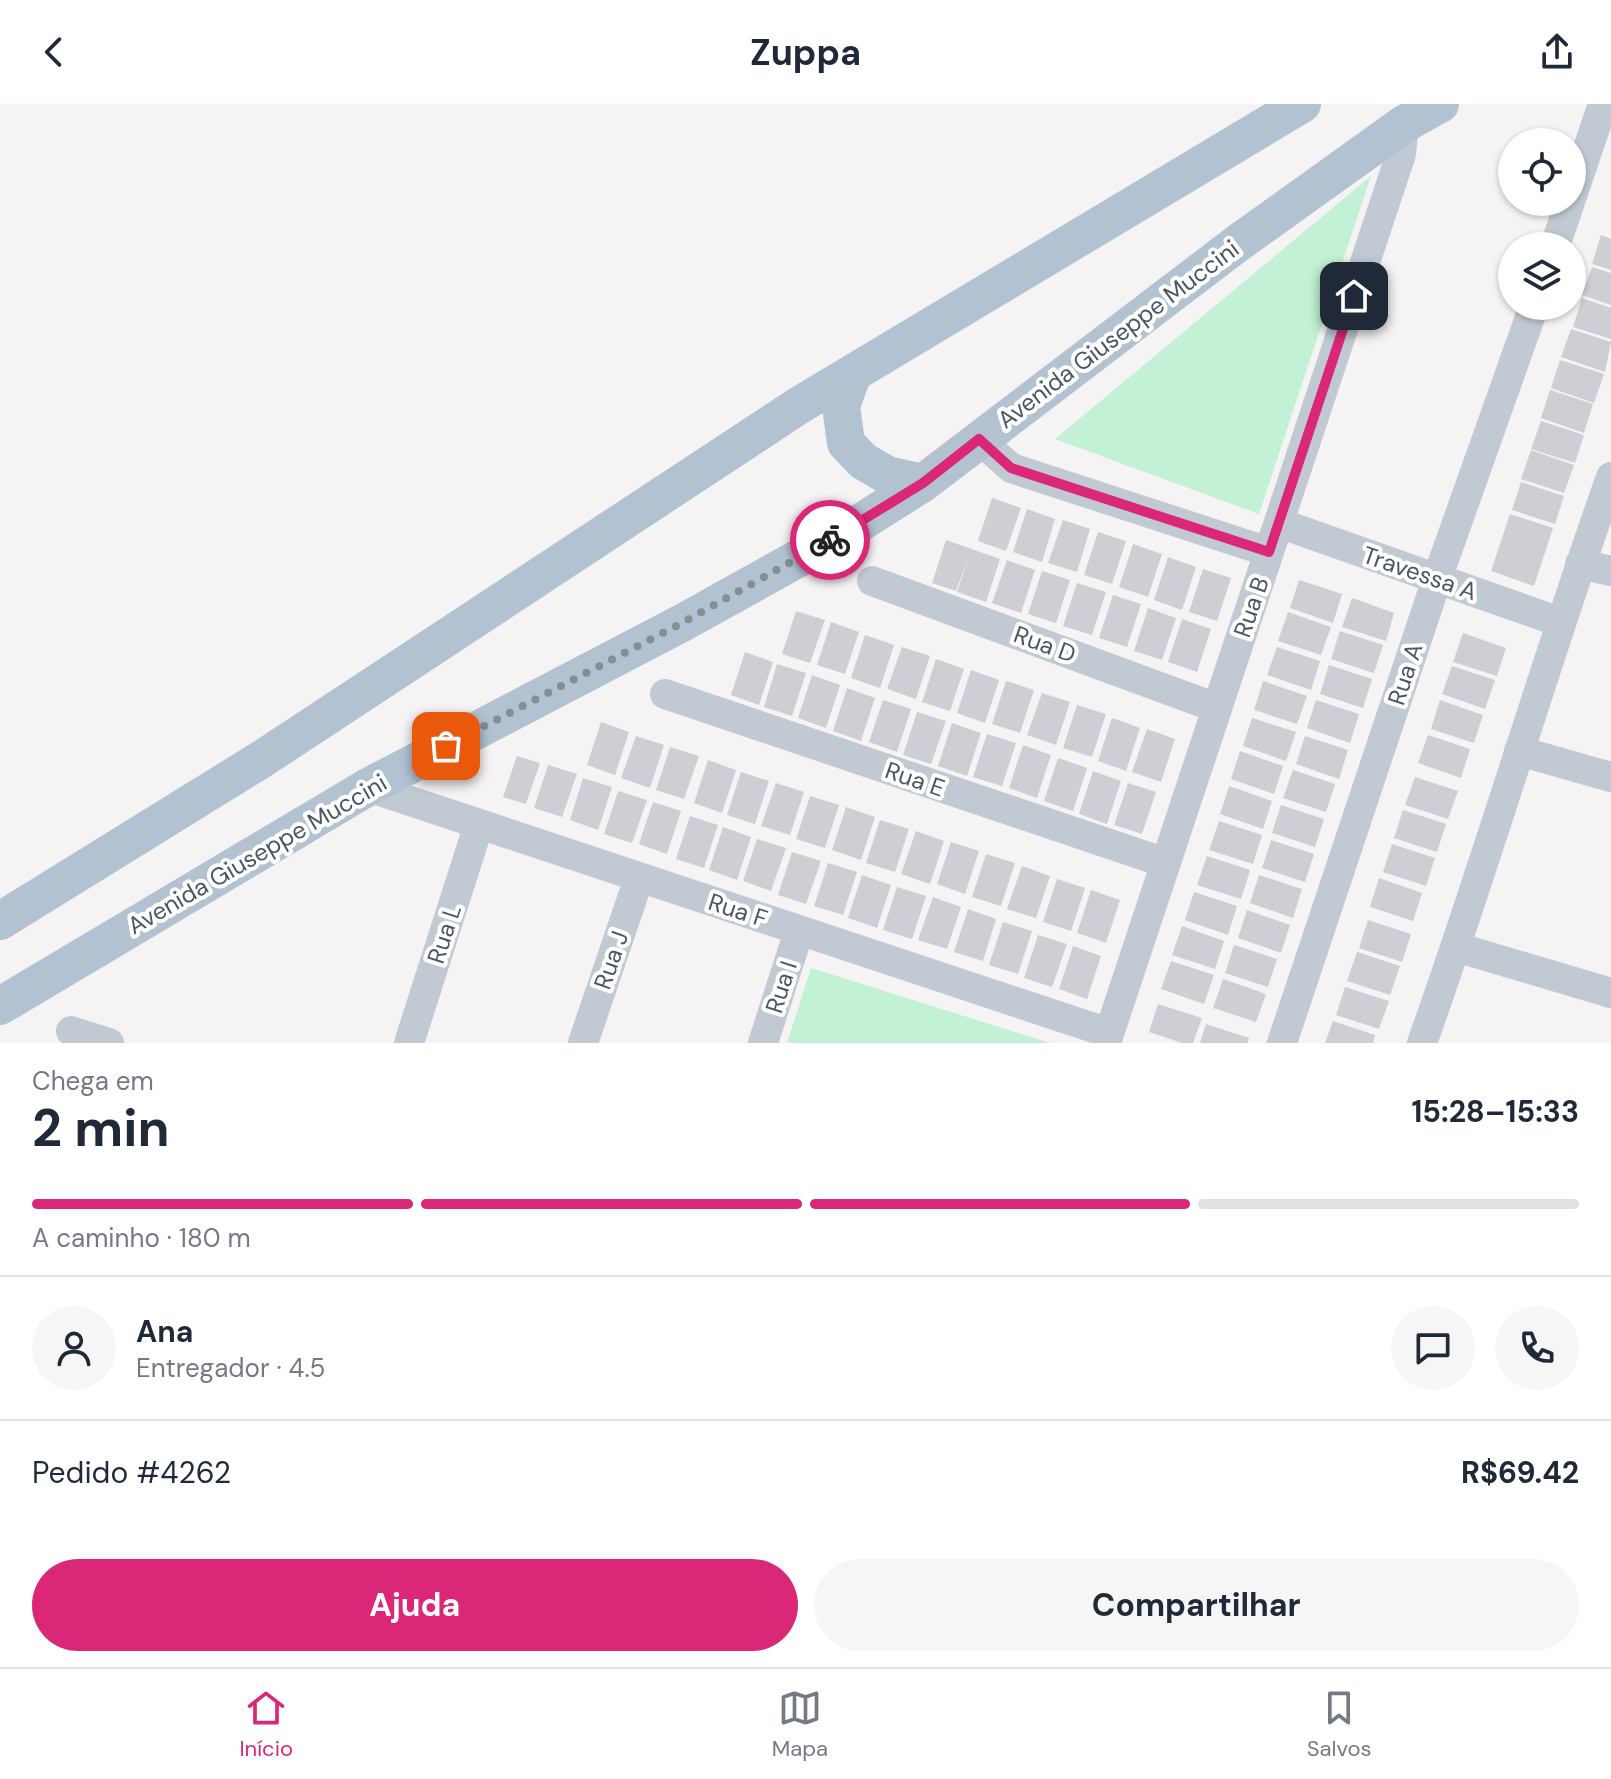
<!DOCTYPE html>
<html lang="pt">
<meta charset="utf-8">
<style>
:root{--surface:#fff;--page:#f6f6f7;--text:#1f2937;--muted:#747a83;--line:#e0e1e3;--accent:#db2777}
body{margin:0;font-family:"DM Sans",sans-serif;background:var(--page);color:var(--text);height:100vh;display:flex;flex-direction:column;font-size:30px;white-space:nowrap}
*{box-sizing:border-box;margin:0}
p{font-size:26px;color:var(--muted)}
.icon{flex:none;width:44px;height:44px;fill:none;stroke:currentColor;stroke-width:2;stroke-linecap:round;stroke-linejoin:round}
.map{position:relative;height:939px;overflow:hidden}
.panel{display:flex;flex-direction:column;background:var(--surface);flex:1}
.panel>*{flex:none}
.fabs{position:absolute;left:1498px;top:24px;display:grid;gap:16px}
.fabs a{display:grid;place-items:center;width:88px;height:88px;border-radius:50%;background:var(--surface);box-shadow:0 2px 6px #0004;font-size:40px}
.pin{position:absolute;display:grid;place-items:center;width:68px;height:68px;color:#fff;margin:-34px;border-radius:16px;box-shadow:0 4px 12px #0006}
.courier{position:absolute;display:grid;place-items:center;width:80px;height:80px;margin:-40px;border:6px solid #db2777;border-radius:50%;background:#fff;color:#222;box-shadow:0 2px 10px #0007}
.headline em{font-style:normal;font-weight:700}
.headline div{display:flex;flex-direction:column-reverse}
.headline{display:flex;align-items:center;justify-content:space-between;height:136px;padding:0 32px}
h1{font-size:52px;font-weight:700;line-height:60px}
.bar{display:grid;grid-template-columns:repeat(4,1fr);gap:12px 8px;align-content:center;height:96px;padding:0 32px}
.bar i{height:10px;border-radius:6px;background:var(--line)}
.bar .active{background:var(--accent)}
.bar p{grid-column:span 4}
.line{display:flex;align-items:center;gap:20px;padding:0 32px;border-top:2px solid var(--line)}
.line div{flex:1}
.round{display:grid;place-items:center;flex:none;width:84px;height:84px;border-radius:42px;background:var(--page)}
.primary-button{display:flex;gap:16px;margin-top:auto;padding:16px 32px}
.primary-button a{flex:1;height:92px;border-radius:48px;background:var(--accent);color:#fff;font-size:32px;font-weight:700;line-height:92px;text-align:center}
.primary-button a+a{background:var(--page);color:var(--text)}
header{display:flex;justify-content:space-between;align-items:center;height:104px;padding:0 32px;background:var(--surface);font-size:36px;font-weight:700}
.menu{display:flex;justify-content:space-around;align-items:center;height:112px;border-top:2px solid var(--line);background:var(--surface);font-size:22px;color:var(--muted)}
.menu a{display:grid;justify-items:center;gap:4px}
.menu .active{color:var(--accent)}
.map>svg:first-child{display:block}
.green{fill:#c3f1d5}
.building{fill:#cdcfd5}
.lines{fill:none;stroke-linecap:round;stroke-linejoin:round}
.minor{stroke:#c1cad2;stroke-width:30}
.major{stroke:#b3c2d1;stroke-width:38}
.done{stroke:#868d94;stroke-width:8;stroke-dasharray:0 14.4}
.route{stroke:#db2777;stroke-width:10}
.labels{text-anchor:middle;dominant-baseline:central;stroke-width:8;stroke-linejoin:round;paint-order:stroke}
.street-label{font-size:24px;fill:#4a5661;stroke:#fff}
</style>
<header><svg class="icon" aria-label="back" viewBox="0 0 24 24"><path d="M15 5l-7 7 7 7"/></svg>Zuppa<svg class="icon" aria-label="share" viewBox="0 0 24 24"><path d="M12 15V3M7 8l5-5 5 5M5 13v7h14v-7"/></svg></header>
<div class="map">
<svg width="1611" height="939" viewBox="0 0 1611 939">
<rect width="100%" height="100%" fill="#f5f3f3"/>
<!-- green -->
<path class="green" d="M1371 72 1259 410 1055 335Z
M811 864 1050 939H787Z"/>
<!-- building -->
<path class="building" d="M1601 131 1611 135V166L1592 160Z
M1592 163 1611 169V201L1582 191Z
M1582 194 1611 204V235L1573 223Z
M1571 225 1611 238 1605 268 1561 253Z
M1560 256 1604 270 1594 299 1551 284Z
M1550 286 1593 300 1584 329 1541 314Z
M1541 317 1584 331 1575 359 1531 345Z
M1531 346 1574 361 1564 389 1521 375Z
M1521 378 1564 392 1555 420 1512 406Z
M992 394 1021 404 1006 447 978 437Z
M1027 405 1055 415 1042 458 1013 448Z
M1510 410 1553 424 1534 482 1491 467Z
M1063 416 1090 425 1077 468 1048 459Z
M1098 428 1126 437 1112 480 1084 471Z
M946 436 1000 455 986 498 957 488 969 452 956 487 932 479Z
M1133 440 1162 450 1148 493 1119 483Z
M1168 453 1196 463 1182 506 1154 496Z
M1007 456 1035 466 1021 509 992 499Z
M1203 465 1231 474 1217 517 1189 508Z
M1042 467 1070 476 1056 519 1028 510Z
M1299 476 1342 490 1333 519 1290 504Z
M1077 479 1106 488 1092 531 1063 522Z
M1113 491 1141 500 1127 543 1099 534Z
M1352 494 1394 509 1386 537 1342 523Z
M1148 504 1176 514 1162 556 1134 547Z
M796 507 825 516 810 559 782 550Z
M1288 508 1331 523 1321 551 1278 537Z
M1182 515 1211 525 1197 568 1168 558Z
M831 518 859 528 845 570 817 561Z
M1340 527 1383 541 1374 569 1331 555Z
M1463 529 1506 544 1497 572 1453 558Z
M865 531 894 541 880 584 851 574Z
M902 543 930 552 916 595 887 585Z
M1277 543 1320 557 1311 586 1267 571Z
M745 548 773 558 759 601 731 591Z
M936 555 964 565 950 607 922 598Z
M777 560 806 569 792 612 764 603Z
M1329 561 1372 575 1363 604 1320 590Z
M1452 562 1495 576 1485 605 1442 590Z
M971 566 999 576 985 619 957 609Z
M812 571 840 581 826 624 798 614Z
M1006 577 1034 586 1020 629 992 620Z
M1263 577 1307 592 1297 620 1254 606Z
M847 584 875 594 861 637 833 627Z
M1042 589 1070 598 1056 641 1027 631Z
M883 596 911 605 897 648 869 638Z
M1316 596 1359 610 1350 639 1307 624Z
M1440 596 1483 611 1474 639 1431 625Z
M1077 601 1106 610 1092 653 1063 644Z
M917 608 946 617 931 660 903 651Z
M1112 614 1140 624 1126 667 1098 657Z
M1252 614 1296 628 1286 657 1243 642Z
M601 618 629 628 615 671 587 661Z
M952 619 981 629 967 672 938 662Z
M1147 625 1175 635 1161 678 1132 668Z
M987 630 1016 639 1002 682 973 673Z
M1428 631 1470 645 1461 674 1418 659Z
M636 632 664 641 650 684 621 674Z
M1305 632 1348 646 1339 675 1296 660Z
M1023 641 1051 651 1037 694 1009 684Z
M670 643 699 652 684 695 656 686Z
M1240 647 1283 662 1274 690 1231 675Z
M517 652 540 659 526 700 503 693Z
M1058 654 1087 664 1073 707 1044 697Z
M708 656 736 666 722 709 694 699Z
M548 661 577 670 562 713 534 704Z
M1293 666 1335 680 1326 708 1283 694Z
M1093 667 1121 677 1107 720 1079 710Z
M741 668 769 677 755 720 727 711Z
M1415 673 1458 687 1448 715 1405 701Z
M583 674 612 683 598 726 570 716Z
M776 679 804 688 790 731 761 722Z
M1128 679 1156 688 1142 730 1114 721Z
M1229 682 1272 697 1263 725 1220 710Z
M618 687 647 696 632 739 604 730Z
M810 692 839 701 825 744 796 735Z
M653 698 681 707 667 750 639 740Z
M1281 701 1324 715 1315 743 1272 729Z
M846 703 875 713 861 756 832 746Z
M1403 706 1446 720 1437 748 1394 734Z
M690 712 718 721 704 764 676 755Z
M880 716 909 725 895 768 866 759Z
M1219 717 1262 731 1253 760 1209 746Z
M723 723 751 733 737 776 709 766Z
M916 727 944 737 930 780 901 770Z
M757 735 786 744 771 787 743 777Z
M1271 736 1314 750 1305 778 1262 764Z
M951 738 979 747 965 790 937 780Z
M1392 740 1435 754 1426 782 1383 768Z
M792 748 821 757 806 800 778 791Z
M986 750 1015 759 1001 802 972 793Z
M1207 752 1250 766 1241 795 1197 781Z
M828 759 857 768 843 811 814 802Z
M1022 762 1050 772 1036 814 1007 805Z
M862 771 891 781 877 824 848 814Z
M1259 771 1302 785 1293 814 1250 799Z
M1379 774 1422 789 1413 817 1370 803Z
M1057 775 1085 784 1071 827 1043 818Z
M897 783 926 792 912 835 883 826Z
M1091 786 1120 796 1106 839 1077 829Z
M1194 788 1237 802 1228 831 1185 816Z
M933 793 961 803 947 845 918 836Z
M968 805 996 815 983 857 954 848Z
M1247 806 1290 821 1281 849 1238 834Z
M1368 816 1411 830 1402 858 1359 844Z
M1003 818 1032 827 1018 870 989 861Z
M1182 822 1224 837 1215 865 1172 851Z
M1038 831 1067 840 1052 883 1024 874Z
M1234 841 1277 855 1268 883 1225 869Z
M1073 842 1101 852 1087 895 1059 885Z
M1357 848 1400 862 1390 891 1347 877Z
M1171 857 1214 871 1204 900 1161 885Z
M1223 875 1266 890 1256 918 1213 904Z
M1345 883 1389 897 1379 925 1336 911Z
M1158 900 1202 914 1193 939H1182L1149 928Z
M1333 917 1375 931 1373 939H1325Z
M1206 920 1249 934 1248 939H1200Z"/>
<g class="lines">
<!-- minor -->
<path class="minor" d="M1572 92 1603 0
M1555 142 1570 98
M979 335 1011 364 1269 448
M1279 419 1560 518
M1580 460 1611 467
M872 477 1217 604
M665 590 1166 759
M1519 647 1611 673
M368 683 1109 929
M1456 843 1611 889
M71 927 109 939
M409 939 479 720
M583 939 639 774
M763 939 799 827
M1106 939 1401 50 1404 20
M1282 939 1437 475 1534 202
M1422 939C1489 752 1544 561 1611 373"/>
<!-- major -->
<path class="major" d="M853 269 841 302 846 339 863 357 887 371 923 379
M0 817 262 655 798 302 1302 0
M0 902 368 683 682 519 844 429 923 379 1238 139 1404 20 1440 0"/>
</g>
<g class="lines">
<!-- done -->
<path class="done" d="M446 642 682 519 830 436"/>
<!-- route -->
<path class="route" d="M830 436 923 379 979 335 1011 364 1269 448 1354 192"/>
</g>
<g class="labels">
<!-- street labels -->
<g class="street-label">
<text transform="translate(1118 230) rotate(-37)">Avenida Giuseppe Muccini</text>
<text transform="translate(1420 469) rotate(19)">Travessa A</text>
<text transform="translate(1251 503) rotate(-71)">Rua B</text>
<text transform="translate(1045 540) rotate(20)">Rua D</text>
<text transform="translate(1405 570) rotate(-72)">Rua A</text>
<text transform="translate(915 675) rotate(19)">Rua E</text>
<text transform="translate(257 750) rotate(-30)">Avenida Giuseppe Muccini</text>
<text transform="translate(738 806) rotate(18)">Rua F</text>
<text transform="translate(444 830) rotate(-72)">Rua L</text>
<text transform="translate(611 856) rotate(-71)">Rua J</text>
<text transform="translate(781 883) rotate(-72)">Rua I</text>
</g>
</g>
</svg>
<div class="fabs">
<a><svg class="icon" aria-label="locate" viewBox="0 0 24 24"><circle cx="12" cy="12" r="6"/><path d="M12 2v4M12 18v4M2 12h4M18 12h4"/></svg></a>
<a><svg class="icon" aria-label="layers" viewBox="0 0 24 24"><path d="M12 4l9 5-9 5-9-5zM3 14l9 5 9-5"/></svg></a>
</div>
<div class="pin" style="left:446px;top:642px;background:#ea580c"><svg class="icon" aria-label="bag" viewBox="0 0 24 24"><path d="M5 8h14l-1 12H6zM9 8a3 3 0 0 1 6 0"/></svg></div>
<div class="pin" style="left:1354px;top:192px;background:#1f2937"><svg class="icon" aria-label="home" viewBox="0 0 24 24"><path d="M3 11l9-7 9 7M6 9v11h12V9"/></svg></div>
<div class="courier" style="left:830px;top:436px"><svg class="icon" aria-label="bike" viewBox="0 0 24 24"><circle cx="6" cy="16" r="4"/><circle cx="18" cy="16" r="4"/><path d="M6 16l4-8h5l3 8M10 8l3 8H6M13 5h3"/></svg></div>
</div>
<section class="panel">
<div class="headline"><div><h1>2 min</h1><p>Chega em</p></div><em>15:28–15:33</em></div>
<div class="bar"><i class="active"></i><i class="active"></i><i class="active"></i><i></i><p>A caminho · 180 m</p></div>
<div class="line" style="height:144px"><a class="round"><svg class="icon" aria-label="person" viewBox="0 0 24 24"><circle cx="12" cy="8" r="4"/><path d="M4 21q1-7 8-7t8 7"/></svg></a><div><b>Ana</b><p>Entregador · 4.5</p></div><a class="round"><svg class="icon" aria-label="chat" viewBox="0 0 24 24"><path d="M4 5h16v11H9l-5 4z"/></svg></a><a class="round"><svg class="icon" aria-label="phone" viewBox="0 0 24 24"><path d="M5 4h4l2 5-3 2q2 4 5 5l2-3 5 2v4C11 20 4 13 5 4z"/></svg></a></div>
<div class="line" style="height:104px"><div>Pedido #4262</div><b>R$69.42</b></div>
<div class="primary-button"><a>Ajuda</a><a>Compartilhar</a></div>
</section>
<nav class="menu">
<a class="active"><svg class="icon" aria-label="home" viewBox="0 0 24 24"><path d="M3 11l9-7 9 7M6 9v11h12V9"/></svg>Início</a>
<a><svg class="icon" aria-label="map" viewBox="0 0 24 24"><path d="M3 6l6-2 6 2 6-2v14l-6 2-6-2-6 2zM9 4v14M15 6v14"/></svg>Mapa</a>
<a><svg class="icon" aria-label="saved" viewBox="0 0 24 24"><path d="M7 4h10v16l-5-4-5 4z"/></svg>Salvos</a>
</nav>
